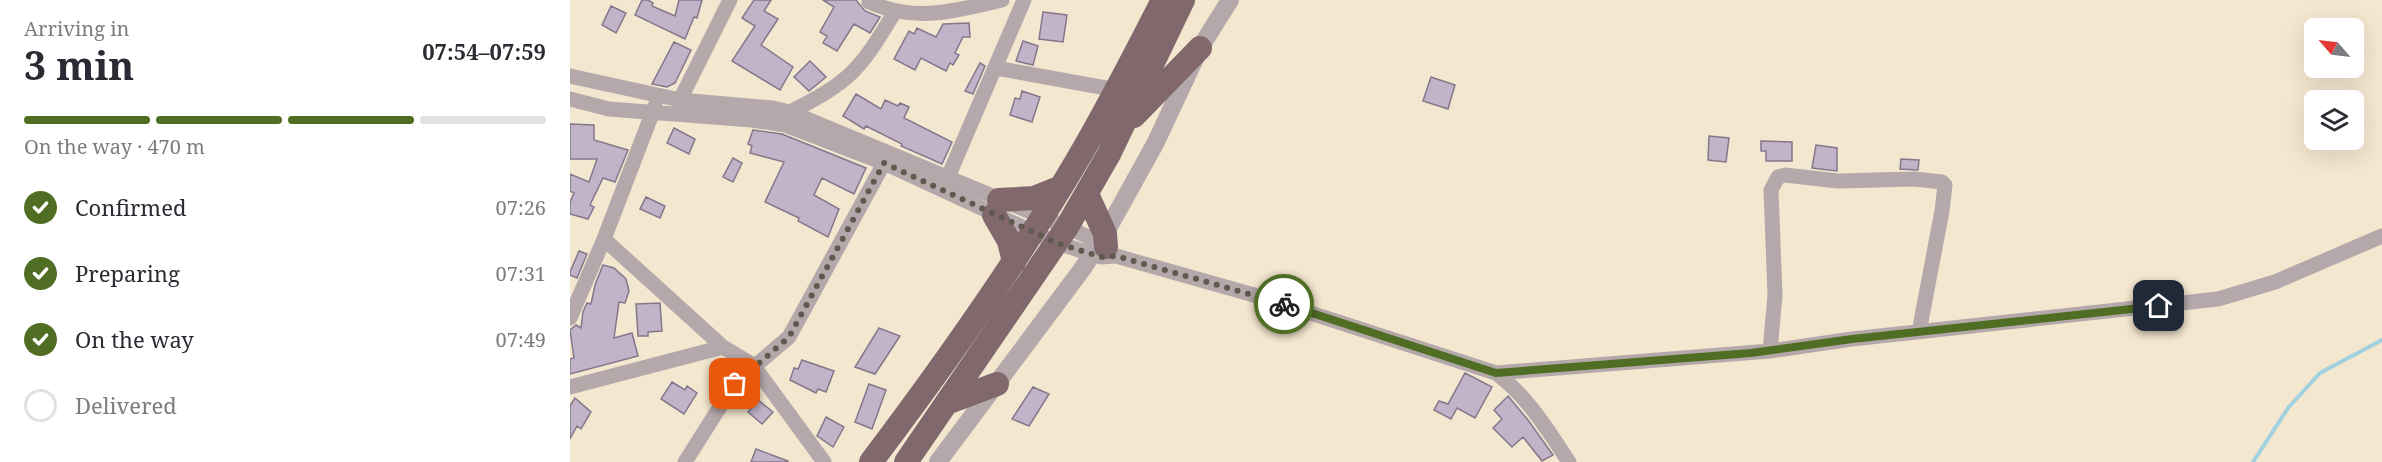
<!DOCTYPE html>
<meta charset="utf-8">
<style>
:root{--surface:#fff;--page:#f2f2f3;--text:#2b2b33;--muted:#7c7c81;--line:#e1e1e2;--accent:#506e23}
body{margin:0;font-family:"Noto Serif",serif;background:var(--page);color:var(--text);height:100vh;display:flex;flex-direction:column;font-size:22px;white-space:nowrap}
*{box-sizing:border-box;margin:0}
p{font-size:20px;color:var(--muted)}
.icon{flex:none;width:33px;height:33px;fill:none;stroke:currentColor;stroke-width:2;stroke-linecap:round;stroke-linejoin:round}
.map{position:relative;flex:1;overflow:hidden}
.drawer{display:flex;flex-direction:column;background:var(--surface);width:570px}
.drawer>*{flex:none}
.needle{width:39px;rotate:298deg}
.controls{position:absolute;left:1734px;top:18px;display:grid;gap:12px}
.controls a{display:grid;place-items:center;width:60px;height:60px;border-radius:9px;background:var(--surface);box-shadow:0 6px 24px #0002;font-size:30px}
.pin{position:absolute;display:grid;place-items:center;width:51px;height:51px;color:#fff;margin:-26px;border-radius:12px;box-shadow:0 3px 9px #0006}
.courier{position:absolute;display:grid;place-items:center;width:60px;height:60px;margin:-30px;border:4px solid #506e23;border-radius:50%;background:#fff;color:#222;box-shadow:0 2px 8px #0007}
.head em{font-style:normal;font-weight:700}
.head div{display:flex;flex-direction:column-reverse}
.head{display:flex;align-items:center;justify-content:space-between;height:102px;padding:0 24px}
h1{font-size:39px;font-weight:700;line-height:45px}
.bar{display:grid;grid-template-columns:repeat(4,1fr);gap:9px 6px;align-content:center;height:72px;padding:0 24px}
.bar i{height:8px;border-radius:4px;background:var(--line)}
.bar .selected{background:var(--accent)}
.bar p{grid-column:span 4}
ol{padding:0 24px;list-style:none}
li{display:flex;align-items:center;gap:18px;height:66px}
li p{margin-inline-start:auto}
li .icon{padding:6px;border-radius:50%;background:var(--accent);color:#fff;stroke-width:4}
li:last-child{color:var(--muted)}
li i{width:33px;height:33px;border:3px solid var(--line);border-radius:50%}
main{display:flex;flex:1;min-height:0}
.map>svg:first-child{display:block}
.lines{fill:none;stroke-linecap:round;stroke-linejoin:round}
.stream{stroke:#a1d0df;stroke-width:4}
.building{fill:#c1b3c8;stroke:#84778b;stroke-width:1.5}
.minor{stroke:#b4a8aa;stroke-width:15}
.tertiary{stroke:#b4a8aa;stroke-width:18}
.trunk{stroke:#80686d;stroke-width:24}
.done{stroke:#60594d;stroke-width:6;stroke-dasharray:0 10.8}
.route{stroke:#506e23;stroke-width:8}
</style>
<main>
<section class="drawer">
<div class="head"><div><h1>3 min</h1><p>Arriving in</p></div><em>07:54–07:59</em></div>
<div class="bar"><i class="selected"></i><i class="selected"></i><i class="selected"></i><i></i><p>On the way · 470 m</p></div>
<ol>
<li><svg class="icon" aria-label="check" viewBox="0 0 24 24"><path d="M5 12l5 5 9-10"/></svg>Confirmed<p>07:26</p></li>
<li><svg class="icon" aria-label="check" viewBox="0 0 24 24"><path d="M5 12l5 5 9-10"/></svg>Preparing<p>07:31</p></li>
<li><svg class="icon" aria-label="check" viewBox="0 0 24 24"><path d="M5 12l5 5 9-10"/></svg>On the way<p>07:49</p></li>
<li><i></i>Delivered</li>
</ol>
</section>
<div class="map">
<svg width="1812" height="462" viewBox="0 0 1812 462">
<rect width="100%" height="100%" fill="#f4e7d0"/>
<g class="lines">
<!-- stream -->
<path class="stream" d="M1683 462 1718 408 1750 373 1812 340"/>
</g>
<!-- building -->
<path class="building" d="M72 0H78L83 3 82 6 105 16 109 0H132L127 18 124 17 115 39 65 15Z
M184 0H201L194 11 208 19 191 45 223 67 210 90 162 61 185 26 172 18Z
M253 0H286L295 11 310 17 300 33 284 24 267 51 253 43 257 36 250 32 264 7Z
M41 6 56 13 46 33 32 25Z
M473 12 497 15 493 42 469 39Z
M399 23 400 37H393L385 53 389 55 383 65 380 63 376 71 351 58 345 70 324 59 339 31 344 34 347 28 366 37 373 24Z
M453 41 468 46 463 65 446 61Z
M104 42 121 50 105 83 97 87 82 84Z
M240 61 256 77 239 91 224 77Z
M410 63 415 66 403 94 395 91Z
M861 77 885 85 878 109 853 101Z
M452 91 470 97 462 122 440 115 445 98 450 99Z
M286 94 311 109 315 100 328 106 330 103 339 107 334 118 382 142 372 164 331 146 332 144 296 126 294 129 273 116Z
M0 124 24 125V140L58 150 45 182 33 178 20 205 24 207 18 219 0 214V202L4 193 0 191V174L19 182 27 159H0Z
M104 128 125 139 119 154 97 143Z
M183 130 212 134 296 168 284 194 252 178 244 195 269 209 258 237 228 221 229 218 195 202 214 162 180 153 182 146 178 144Z
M1139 136 1159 138 1156 162 1138 160Z
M1191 141 1222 142V161H1196V151H1191Z
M1246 145 1267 148V171L1242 168Z
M163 158 172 163 163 182 153 177Z
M1331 159 1349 160 1348 170 1330 169Z
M76 197 95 206 90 218 70 209Z
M9 251 17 254 7 278 0 275V272Z
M33 265 44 268 56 279 59 291 55 303 49 302 44 338 62 333 68 356 0 374V359L4 358 0 330 6 325 11 328 13 312 17 303 21 304 25 285Z
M90 303 92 331 78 332V336H68L66 304Z
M309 328 330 336 305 374 285 367Z
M232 360 264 371 256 392 248 389 246 393 220 380 224 368 228 369Z
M895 373 922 387 905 418 887 408 881 419 864 410 869 401 878 404Z
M102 382 115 390 117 386 127 393 114 414 91 399Z
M299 384 316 390 302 429 285 422Z
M463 387 479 394 459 426 442 419Z
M938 396 958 420 983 455 972 461 953 437 942 447 923 428 932 419 924 410Z
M5 398 21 412 11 429 7 426 0 439V406Z
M188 400 203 412 192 424 178 412Z
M256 417 274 427 263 447 247 436Z
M186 449 218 461V462H181Z"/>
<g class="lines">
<!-- minor -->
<path class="minor" d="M299 2C346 23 384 11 432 0
M426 68 547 90
M0 76 110 100 203 108 220 112 497 227 529 242 538 249
M0 99 39 109 182 120 215 125 314 163 487 243 531 257 546 256 691 297 926 373C958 397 977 429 999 462
M110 100 160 0
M85 106 34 239 153 347 183 365 254 462
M220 112C280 82 290 70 324 13
M375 184 454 0
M0 318 34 239
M1200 351 1205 295 1201 190 1208 177 1215 175 1268 181 1344 179 1372 182 1375 185 1372 211 1349 332
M926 373 1200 351 1282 339 1648 299 1705 282 1812 236
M0 387 153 347
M115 462 165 383 219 337 314 163"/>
<!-- tertiary -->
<path class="tertiary" d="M368 462 513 268 535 234 585 144 630 48 660 0"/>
<!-- trunk -->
<path class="trunk" d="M564 116 630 48
M517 194 535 234 536 247
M429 200 464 198 491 187
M424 215 439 241 444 262
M379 402 427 384
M301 462C375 364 447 263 509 157 539 106 566 53 593 0
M336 462 497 227 539 154 613 0"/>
</g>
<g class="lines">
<!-- done -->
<path class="done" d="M165 384 219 337 314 163 487 243 531 257 546 256 714 304"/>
<!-- route -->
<path class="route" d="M714 304 926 373 1181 353 1282 339 1589 306"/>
</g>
</svg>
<div class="controls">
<a><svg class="needle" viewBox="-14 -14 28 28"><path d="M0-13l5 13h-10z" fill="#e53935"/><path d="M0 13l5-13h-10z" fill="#7c7c81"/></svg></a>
<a><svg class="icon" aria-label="layers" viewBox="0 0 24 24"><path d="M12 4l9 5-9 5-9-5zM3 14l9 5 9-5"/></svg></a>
</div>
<div class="pin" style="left:165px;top:384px;background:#ea580c"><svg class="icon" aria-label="bag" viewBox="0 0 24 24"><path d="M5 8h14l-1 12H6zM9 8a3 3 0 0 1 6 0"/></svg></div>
<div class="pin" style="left:1589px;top:306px;background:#1f2937"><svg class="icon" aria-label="home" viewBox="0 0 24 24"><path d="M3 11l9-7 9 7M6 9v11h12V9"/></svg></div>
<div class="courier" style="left:714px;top:304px"><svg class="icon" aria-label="bike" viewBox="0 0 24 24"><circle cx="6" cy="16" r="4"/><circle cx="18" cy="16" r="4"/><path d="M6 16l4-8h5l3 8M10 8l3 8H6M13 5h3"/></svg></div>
</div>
</main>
